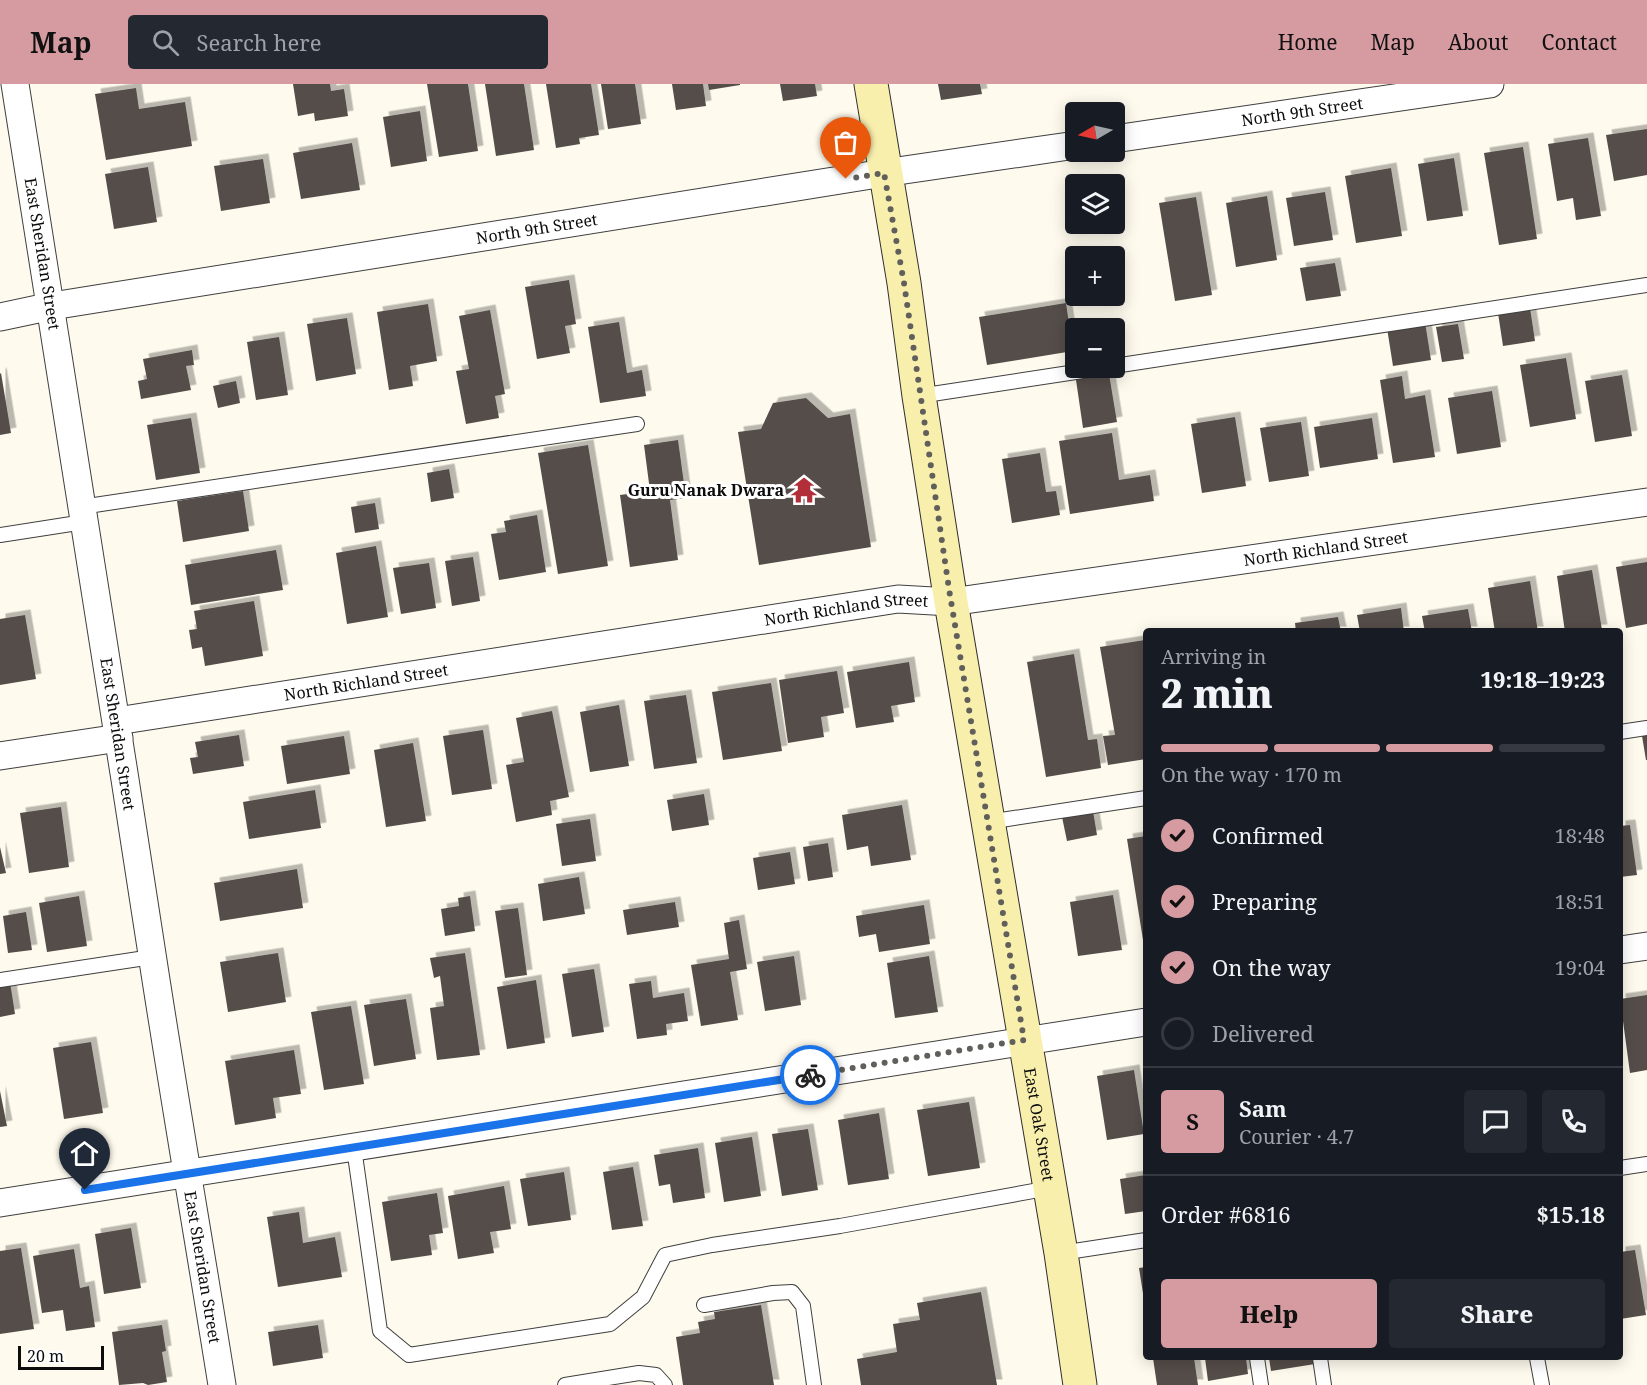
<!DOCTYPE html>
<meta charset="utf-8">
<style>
:root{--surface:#171b24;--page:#242831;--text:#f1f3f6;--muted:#9ea1a6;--line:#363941;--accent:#d59ba1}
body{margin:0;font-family:"Noto Serif",serif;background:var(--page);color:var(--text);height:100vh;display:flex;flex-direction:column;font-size:22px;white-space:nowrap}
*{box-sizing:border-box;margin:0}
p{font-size:20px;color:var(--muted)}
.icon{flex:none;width:33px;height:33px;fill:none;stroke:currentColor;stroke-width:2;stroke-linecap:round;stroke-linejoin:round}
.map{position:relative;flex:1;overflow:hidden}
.side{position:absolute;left:1143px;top:544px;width:480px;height:732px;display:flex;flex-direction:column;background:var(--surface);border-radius:6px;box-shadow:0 3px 15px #0003}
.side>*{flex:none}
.needle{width:39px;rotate:261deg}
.tools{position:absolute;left:1065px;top:18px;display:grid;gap:12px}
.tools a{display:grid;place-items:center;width:60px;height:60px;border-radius:6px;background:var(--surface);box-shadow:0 3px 15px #0003;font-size:30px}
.scale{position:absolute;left:18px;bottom:15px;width:86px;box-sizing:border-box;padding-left:6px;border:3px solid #0c0c0c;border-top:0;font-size:16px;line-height:21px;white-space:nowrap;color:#0c0c0c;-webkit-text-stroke:4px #fff;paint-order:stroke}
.pin{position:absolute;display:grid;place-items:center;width:51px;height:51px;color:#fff;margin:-62px -26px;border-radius:50% 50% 50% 0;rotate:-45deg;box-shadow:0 0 6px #0007}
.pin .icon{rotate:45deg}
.courier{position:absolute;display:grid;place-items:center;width:60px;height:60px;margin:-30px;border:4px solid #1a73e8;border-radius:50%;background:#fff;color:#222;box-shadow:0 2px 8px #0007}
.headline em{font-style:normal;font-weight:800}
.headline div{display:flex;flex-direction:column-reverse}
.headline{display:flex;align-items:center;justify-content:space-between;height:102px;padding:0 18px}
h1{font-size:39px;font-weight:800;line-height:45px}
.bar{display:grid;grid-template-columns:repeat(4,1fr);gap:9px 6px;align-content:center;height:72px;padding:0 18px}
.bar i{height:8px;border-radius:4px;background:var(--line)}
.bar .current{background:var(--accent)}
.bar p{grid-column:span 4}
.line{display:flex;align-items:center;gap:15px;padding:0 18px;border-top:2px solid var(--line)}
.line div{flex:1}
.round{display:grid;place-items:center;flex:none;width:63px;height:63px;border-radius:6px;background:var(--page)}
ol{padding:0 18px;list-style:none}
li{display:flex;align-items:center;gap:18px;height:66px}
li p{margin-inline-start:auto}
li .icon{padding:6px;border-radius:50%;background:var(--accent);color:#111;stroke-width:4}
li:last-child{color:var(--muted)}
li i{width:33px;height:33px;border:3px solid var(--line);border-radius:50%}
.button{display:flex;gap:12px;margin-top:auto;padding:12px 18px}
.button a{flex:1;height:69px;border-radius:6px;background:var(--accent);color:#111;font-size:24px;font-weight:800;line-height:69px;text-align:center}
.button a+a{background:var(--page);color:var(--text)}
header{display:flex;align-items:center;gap:36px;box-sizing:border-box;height:84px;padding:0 30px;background:var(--accent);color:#111}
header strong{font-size:28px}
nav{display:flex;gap:33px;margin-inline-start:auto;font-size:21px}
.search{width:420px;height:54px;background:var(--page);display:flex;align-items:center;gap:15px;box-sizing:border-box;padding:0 21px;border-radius:6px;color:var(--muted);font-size:22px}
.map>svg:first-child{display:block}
.building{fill:#544d4a;filter:url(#shadow)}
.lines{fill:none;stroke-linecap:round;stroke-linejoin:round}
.lane-casing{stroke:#3f3f3f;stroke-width:16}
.street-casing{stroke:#3f3f3f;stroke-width:29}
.secondary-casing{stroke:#2e2e2e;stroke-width:35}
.lane{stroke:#fff;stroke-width:14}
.street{stroke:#fff;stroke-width:27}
.secondary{stroke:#f9efad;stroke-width:33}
.done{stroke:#615f5b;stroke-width:6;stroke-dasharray:0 10.8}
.route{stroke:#1a73e8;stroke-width:8}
.labels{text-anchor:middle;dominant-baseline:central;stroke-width:6;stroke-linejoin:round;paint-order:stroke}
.street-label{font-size:16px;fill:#0c0c0c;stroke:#fff}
.poi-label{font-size:16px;font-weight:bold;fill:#0c0c0c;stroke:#fff;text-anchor:end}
</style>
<header>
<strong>Map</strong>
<div class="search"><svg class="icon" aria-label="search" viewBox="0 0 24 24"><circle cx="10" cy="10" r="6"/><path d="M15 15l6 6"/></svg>Search here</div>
<nav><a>Home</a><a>Map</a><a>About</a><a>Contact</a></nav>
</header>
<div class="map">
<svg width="1647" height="1301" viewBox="0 0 1647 1301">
<defs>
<filter id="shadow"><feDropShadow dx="5.5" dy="-5.5" stdDeviation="0" flood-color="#0004"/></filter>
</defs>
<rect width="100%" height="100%" fill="#fefaed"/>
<!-- building -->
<path class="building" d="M293 0H330L331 7 344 5 348 32 315 37 314 29 298 32Z
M427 0H468L478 67 439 73Z
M485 0H524L534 66 496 72Z
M546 0H591L599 51 579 54 580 60 556 64Z
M601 0H635L641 40 608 45Z
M672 0H703L706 22 676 26Z
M708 0H740V1L709 6Z
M780 0H815L817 12 783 17Z
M938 0H980L982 10 941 16Z
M136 4 139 25 185 18 192 62 106 76 95 10Z
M420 27 427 77 391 83 383 33Z
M1647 45V91L1614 97 1606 51Z
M1588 54 1601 132 1576 136 1573 114 1557 117 1548 60Z
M352 59 360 106 301 115 293 69Z
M1523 63 1537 155 1499 161 1484 69Z
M1454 74 1463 132 1427 137 1418 80Z
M263 75 270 119 221 127 214 82Z
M148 83 157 138 114 145 105 90Z
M1391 84 1402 152 1356 159 1345 92Z
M1325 108 1333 156 1294 162 1286 114Z
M1267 112 1277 176 1236 183 1226 119Z
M1196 113 1212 211 1175 217 1159 119Z
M1335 179 1341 212 1306 217 1300 184Z
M569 196 576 240 565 242 570 269 537 275 525 203Z
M1066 219 1073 267 987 281 979 233Z
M428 220 437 277 410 282 413 302 389 306 377 228Z
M1530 224 1535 257 1503 262 1498 229Z
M490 226 505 310 495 312 499 334 466 340 456 287 469 285 459 232Z
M347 234 356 290 316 297 307 240Z
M619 238 627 289 642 286 646 312 600 319 588 243Z
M1425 238 1431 276 1393 282 1387 244Z
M1458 240 1464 275 1442 278 1436 243Z
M279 253 288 311 256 316 247 258Z
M192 266 194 281 186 282 191 306 141 315 138 297 147 295 143 275Z
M1566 274 1576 335 1530 343 1520 281Z
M1108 284 1117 338 1083 344 1075 289Z
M1 289 11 349 0 351V290Z
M1622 291 1632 352 1595 358 1585 297Z
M1402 292 1405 315 1425 311 1435 373 1393 379 1380 296Z
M236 297 240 319 218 324 213 302Z
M1492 307 1501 363 1457 370 1448 314Z
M806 314 828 334 850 330 871 463 759 481 738 348 761 345 773 319Z
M1235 333 1246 402 1202 409 1191 340Z
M191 334 200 389 156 396 147 341Z
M1372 334 1378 375 1320 384 1314 343Z
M1301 338 1309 392 1269 398 1260 344Z
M1112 349 1119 396 1150 391 1154 417 1070 430 1059 357Z
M678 356 686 414 670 416 678 476 630 483 620 411 650 407 644 361Z
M588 361 608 482 558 490 538 369Z
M1040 369 1046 408 1056 407 1060 431 1012 439 1002 375Z
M449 385 454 414 431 418 427 389Z
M243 407 249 447 183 458 177 417Z
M375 419 379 445 355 449 351 423Z
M537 431 546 488 499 496 491 450 506 448 504 437Z
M376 462 388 533 347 540 336 469Z
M276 466 283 506 191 521 185 481Z
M473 473 480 517 452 522 445 477Z
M1647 478V540L1626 544 1616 483Z
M429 479 436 524 401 530 393 484Z
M1592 486 1602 546 1565 548 1557 492Z
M1530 497 1538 548H1495L1488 504Z
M254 517 263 572 205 582 202 563 192 565 189 546 197 545 194 527Z
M1401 524 1404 548H1360L1357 531Z
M1468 525 1472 548H1425L1422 532Z
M25 531 36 595 0 601V535Z
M1338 533 1341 548H1296L1295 539Z
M1145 556 1146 675 1108 681 1103 652 1115 651 1100 563Z
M1074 570 1088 656 1097 655 1101 684 1046 693 1027 578Z
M909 578 915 618 891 622 894 638 856 644 847 588Z
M837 587 844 629 821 633 824 653 788 659 779 596Z
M771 599 782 667 723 676 712 608Z
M686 611 697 679 654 685 644 617Z
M619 621 629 682 590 688 580 628Z
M552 627 569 713 550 717 552 731 516 738 506 681 524 678 516 634Z
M1647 645V676H1646L1641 646Z
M483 646 492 705 452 711 443 652Z
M239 651 244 682 193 690 190 674 198 673 195 658Z
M344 652 350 690 287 700 281 662Z
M413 659 426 737 386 743 374 666Z
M315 706 321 744 249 755 243 718Z
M704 710 709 741 672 747 667 716Z
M902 721 911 776 871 782 868 762 847 766 842 731Z
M61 723 69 783 29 789 20 729Z
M1093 727 1097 751 1067 757 1062 733Z
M590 735 596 777 562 782 556 740Z
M1630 741 1637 791 1620 793V742Z
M1146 752V855L1143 856 1127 755Z
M828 759 833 793 808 797 803 763Z
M0 763 6 789 0 790Z
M790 768 795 800 758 806 753 774Z
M297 785 303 824 220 837 214 799Z
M579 793 585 830 543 837 538 800Z
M1113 811 1122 866 1078 872 1070 818Z
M79 812 87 862 47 868 39 819Z
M470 812 475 847 445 852 441 825 459 822 458 814Z
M675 818 679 843 627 851 623 826Z
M924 821 930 860 879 868 876 850 859 853 856 832Z
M518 824 527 891 505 894 495 827Z
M26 828 32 866 8 869 3 832Z
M739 836 747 885 730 888 738 936 701 942 691 881 729 875 724 839Z
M278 869 286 918 228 928 220 878Z
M465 869 480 971 437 976 430 924 444 922 440 892 434 894 430 874Z
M794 872 801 921 765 927 757 878Z
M929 872 938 928 895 934 887 879Z
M594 885 604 948 572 953 562 890Z
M536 896 545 959 507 965 497 903Z
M651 897 653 914 684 909 688 937 666 940 667 951 637 955 629 900Z
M10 898 15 930 0 933V900Z
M1647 911V986L1630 989 1620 915Z
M406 915 416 975 374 982 364 921Z
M351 922 364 1000 324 1006 311 928Z
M91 958 103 1029 64 1035 53 964Z
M294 966 301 1010 273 1014 276 1034 235 1041 225 977Z
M1134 986 1144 1050 1107 1056 1097 992Z
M0 1007 7 1042 0 1043Z
M969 1018 980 1084 928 1092 917 1026Z
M879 1029 889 1095 848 1101 838 1036Z
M808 1045 818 1106 782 1112 772 1050Z
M752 1053 761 1112 724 1118 715 1059Z
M698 1064 705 1114 673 1119 670 1100 659 1102 654 1071Z
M633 1083 643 1142 612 1146 603 1088Z
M564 1088 571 1136 528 1142 520 1095Z
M1146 1091V1127L1125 1130 1120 1095Z
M504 1102 511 1145 490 1148 494 1169 458 1175 448 1112Z
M437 1109 443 1149 429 1151 432 1171 391 1177 382 1118Z
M299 1128 303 1159 335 1153 342 1193 278 1203 267 1133Z
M131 1144 141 1204 104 1210 95 1150Z
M21 1164 34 1245 0 1250V1167Z
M74 1165 80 1204 89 1202 95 1243 66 1247 63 1226 42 1229 33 1172Z
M1635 1166 1646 1231 1620 1235V1168Z
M1146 1183V1222H1145L1139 1184Z
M981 1208 997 1301H861L857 1275 897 1268 893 1240 920 1236 917 1219Z
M761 1221 774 1301H683L676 1253 700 1249 698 1238 715 1235 714 1228Z
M162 1241 166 1267 162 1268 167 1298 148 1301 143 1299 119 1301 112 1248Z
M318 1241 323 1274 273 1282 268 1248Z
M1153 1274H1194L1198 1301H1157Z
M1205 1274H1246L1248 1290 1208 1297Z
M1269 1274H1314L1315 1280 1271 1287Z"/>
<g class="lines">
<!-- lane casing -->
<g class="lane-casing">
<path id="lane" d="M1114 282 1647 201
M919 312 1102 284
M81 423 637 340
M0 451 84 438
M1620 648 1647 644
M988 738 1146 714
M0 896 152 873
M354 1064 380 1247 409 1271 610 1240 643 1213 665 1171 712 1161 840 1142 1050 1104
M1620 1084 1647 1080
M1061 1169 1146 1156
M704 1221 773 1209 792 1208 803 1222 814 1301
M1257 1274 1261 1301
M1320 1274 1324 1301
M1537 1274 1542 1301
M565 1301 639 1289 656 1291 665 1301"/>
</g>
<!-- street casing -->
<g class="street-casing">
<g id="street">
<path id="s1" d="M15 0C63 290 107 580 152 870 174 1014 199 1157 222 1301"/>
<path id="s2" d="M1114 55 1490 0"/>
<path id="s3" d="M0 233 52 222 884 89 1076 61"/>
<path id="s4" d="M117 637 898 515 951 518 1647 418"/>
<path d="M0 672 119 654"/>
<path d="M1620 866 1647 862"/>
<path d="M0 1119 1146 938"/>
</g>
</g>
<!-- secondary casing -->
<g class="secondary-casing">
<g id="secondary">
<path id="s5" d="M871 0 904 199 919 312 951 518 1061 1169 1080 1301"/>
</g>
</g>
<!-- lane -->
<use href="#lane" class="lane"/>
<!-- street -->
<use href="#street" class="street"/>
<!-- secondary -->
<use href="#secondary" class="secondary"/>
</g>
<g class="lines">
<!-- done -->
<path class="done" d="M810 991 1024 956 949 505 904 199 884 89 846 95"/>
<!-- route -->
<path class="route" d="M85 1106 810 991"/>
</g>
<!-- icons -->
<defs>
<g id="temple-bare" transform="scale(2.07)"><path d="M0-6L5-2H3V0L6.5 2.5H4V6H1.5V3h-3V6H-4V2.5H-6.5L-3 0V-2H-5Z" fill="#b22f39" stroke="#fff" stroke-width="2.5" paint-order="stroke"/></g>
</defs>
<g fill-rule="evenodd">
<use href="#temple-bare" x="804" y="406"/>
</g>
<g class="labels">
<!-- street labels -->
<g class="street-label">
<text stroke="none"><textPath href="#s2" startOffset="190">North 9th Street</textPath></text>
<text stroke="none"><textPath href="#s3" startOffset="544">North 9th Street</textPath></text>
<text stroke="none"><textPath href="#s1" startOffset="172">East Sheridan Street</textPath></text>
<text stroke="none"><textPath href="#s4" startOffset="1222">North Richland Street</textPath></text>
<text stroke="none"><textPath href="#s4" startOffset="738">North Richland Street</textPath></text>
<text stroke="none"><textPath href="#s4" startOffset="252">North Richland Street</textPath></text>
<text stroke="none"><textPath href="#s1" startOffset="658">East Sheridan Street</textPath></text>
<text stroke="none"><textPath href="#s5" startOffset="1054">East Oak Street</textPath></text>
<text stroke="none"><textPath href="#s1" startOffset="1198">East Sheridan Street</textPath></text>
</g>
<!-- poi labels -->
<g class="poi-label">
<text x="784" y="406">Guru Nanak Dwara</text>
</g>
</g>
</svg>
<div class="tools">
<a><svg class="needle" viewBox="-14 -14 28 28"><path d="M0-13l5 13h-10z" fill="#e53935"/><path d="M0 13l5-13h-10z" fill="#9ea1a6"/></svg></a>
<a><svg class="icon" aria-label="layers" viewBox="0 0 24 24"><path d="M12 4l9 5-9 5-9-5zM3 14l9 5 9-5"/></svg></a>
<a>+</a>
<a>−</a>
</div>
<div class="scale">20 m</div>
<div class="pin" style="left:846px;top:95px;background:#ea580c"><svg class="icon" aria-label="bag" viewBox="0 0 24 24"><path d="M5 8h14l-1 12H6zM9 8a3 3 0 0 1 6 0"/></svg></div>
<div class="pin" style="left:85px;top:1106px;background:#1f2937"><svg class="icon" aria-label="home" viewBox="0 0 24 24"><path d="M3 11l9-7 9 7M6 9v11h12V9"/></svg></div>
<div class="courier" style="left:810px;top:991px"><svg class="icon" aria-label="bike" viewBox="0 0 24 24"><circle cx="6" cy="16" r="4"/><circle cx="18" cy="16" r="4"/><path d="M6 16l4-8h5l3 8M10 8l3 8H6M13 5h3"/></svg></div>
<section class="side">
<div class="headline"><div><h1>2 min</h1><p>Arriving in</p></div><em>19:18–19:23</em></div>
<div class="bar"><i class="current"></i><i class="current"></i><i class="current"></i><i></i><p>On the way · 170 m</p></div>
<ol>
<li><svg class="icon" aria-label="check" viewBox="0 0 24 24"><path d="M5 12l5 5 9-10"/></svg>Confirmed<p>18:48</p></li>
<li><svg class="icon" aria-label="check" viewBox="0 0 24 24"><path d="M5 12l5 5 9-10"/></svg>Preparing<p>18:51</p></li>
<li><svg class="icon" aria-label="check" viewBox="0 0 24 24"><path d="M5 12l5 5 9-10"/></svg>On the way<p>19:04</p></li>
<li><i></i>Delivered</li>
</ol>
<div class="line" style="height:108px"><b class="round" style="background:var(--accent);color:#111">S</b><div><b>Sam</b><p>Courier · 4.7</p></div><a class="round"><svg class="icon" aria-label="chat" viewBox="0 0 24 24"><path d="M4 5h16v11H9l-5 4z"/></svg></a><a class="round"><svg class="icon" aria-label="phone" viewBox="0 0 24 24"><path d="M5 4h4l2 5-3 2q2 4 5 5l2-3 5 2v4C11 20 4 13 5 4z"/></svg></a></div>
<div class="line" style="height:78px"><div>Order #6816</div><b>$15.18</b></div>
<div class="button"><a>Help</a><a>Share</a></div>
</section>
</div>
